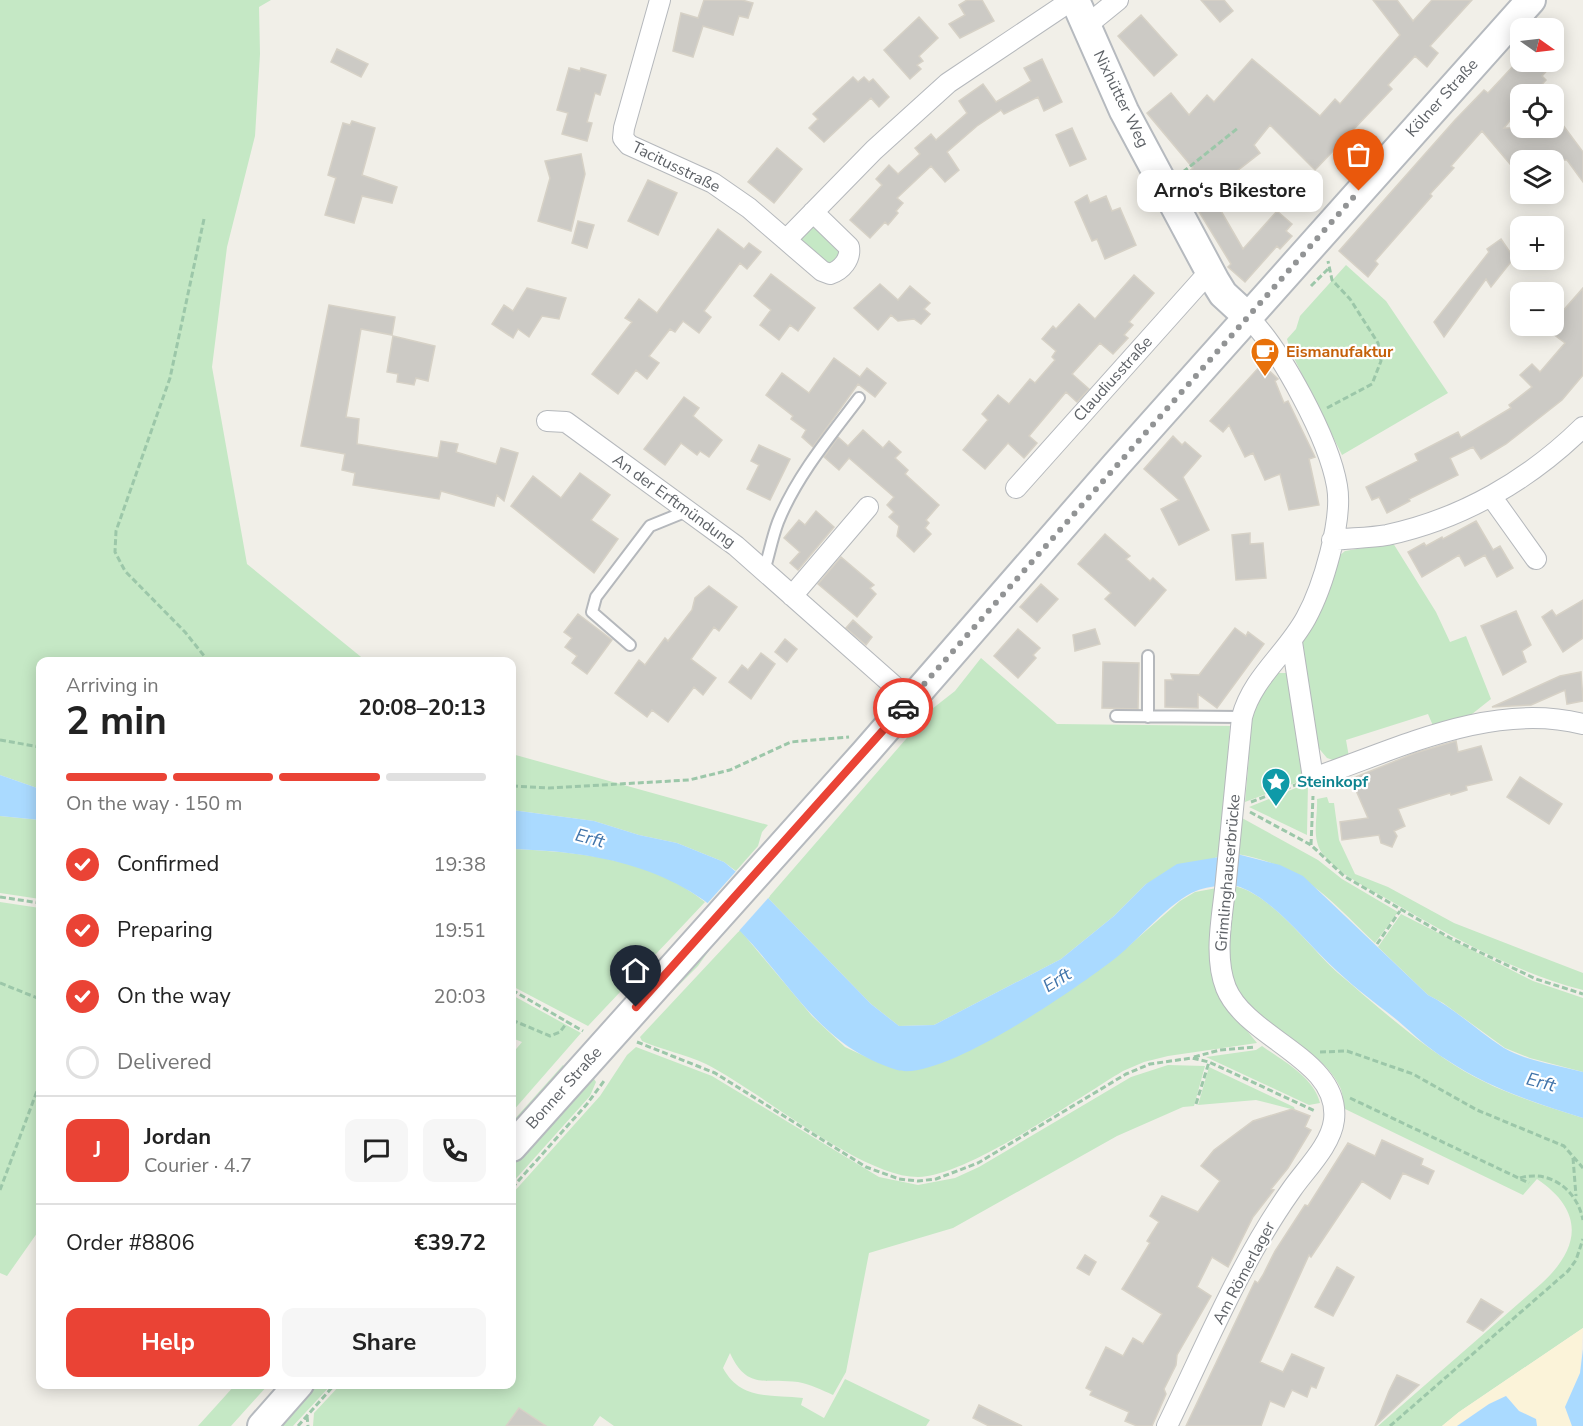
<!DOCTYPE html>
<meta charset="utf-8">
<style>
:root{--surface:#fff;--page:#f6f6f6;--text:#222;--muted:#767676;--line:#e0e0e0;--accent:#ea4335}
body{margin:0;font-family:"Nunito Sans",sans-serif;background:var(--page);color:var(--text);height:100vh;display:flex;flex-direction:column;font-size:22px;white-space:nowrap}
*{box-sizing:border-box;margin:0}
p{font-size:20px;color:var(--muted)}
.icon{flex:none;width:33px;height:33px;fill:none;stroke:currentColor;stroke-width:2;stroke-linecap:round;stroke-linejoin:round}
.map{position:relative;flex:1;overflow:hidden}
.drawer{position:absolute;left:36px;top:657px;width:480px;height:732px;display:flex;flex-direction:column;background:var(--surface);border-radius:12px;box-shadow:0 3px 15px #0003}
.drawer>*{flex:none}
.needle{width:39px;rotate:104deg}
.controls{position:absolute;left:1510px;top:18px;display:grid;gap:12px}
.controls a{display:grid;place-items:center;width:54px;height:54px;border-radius:12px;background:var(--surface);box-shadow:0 3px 15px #0003;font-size:30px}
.pin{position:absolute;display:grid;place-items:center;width:51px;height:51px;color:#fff;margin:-62px -26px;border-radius:50% 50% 50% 0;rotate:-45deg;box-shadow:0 0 6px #0007}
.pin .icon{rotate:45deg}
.courier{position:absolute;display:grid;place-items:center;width:60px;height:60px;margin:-30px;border:4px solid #ea4335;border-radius:50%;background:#fff;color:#222;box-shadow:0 2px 8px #0007}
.bubble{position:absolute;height:42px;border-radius:12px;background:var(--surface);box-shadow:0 3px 15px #0003;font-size:20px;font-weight:700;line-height:42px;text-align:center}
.summary em{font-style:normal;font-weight:700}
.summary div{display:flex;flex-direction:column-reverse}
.summary{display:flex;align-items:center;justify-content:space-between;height:102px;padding:0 30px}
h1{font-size:39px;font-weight:700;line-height:45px}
.bar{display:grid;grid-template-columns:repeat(4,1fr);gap:9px 6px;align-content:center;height:72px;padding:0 30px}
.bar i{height:8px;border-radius:4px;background:var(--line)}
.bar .active{background:var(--accent)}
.bar p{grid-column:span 4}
.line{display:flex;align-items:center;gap:15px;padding:0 30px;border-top:2px solid var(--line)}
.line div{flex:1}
.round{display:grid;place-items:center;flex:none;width:63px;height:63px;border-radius:12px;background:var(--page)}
ol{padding:0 30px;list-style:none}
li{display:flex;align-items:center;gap:18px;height:66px}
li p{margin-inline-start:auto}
li .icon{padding:6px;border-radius:50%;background:var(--accent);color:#fff;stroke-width:4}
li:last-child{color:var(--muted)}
li i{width:33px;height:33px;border:3px solid var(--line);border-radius:50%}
.button{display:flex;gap:12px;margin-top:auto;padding:12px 30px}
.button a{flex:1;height:69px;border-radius:12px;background:var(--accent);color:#fff;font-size:24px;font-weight:700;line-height:69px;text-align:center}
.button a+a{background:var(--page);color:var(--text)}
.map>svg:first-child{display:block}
.green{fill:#c5e8c5}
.sand{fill:#fbf3d9}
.water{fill:#aadaff}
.pier{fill:#f1efe8}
.building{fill:#cccac5;stroke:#d6d1c6;stroke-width:1.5}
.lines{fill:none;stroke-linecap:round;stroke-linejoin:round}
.service-casing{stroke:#b5b8bc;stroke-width:14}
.minor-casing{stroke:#b5b8bc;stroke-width:22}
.secondary-casing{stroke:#b6babf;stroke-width:32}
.path{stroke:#9cc7a9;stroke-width:3;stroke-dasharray:6 3;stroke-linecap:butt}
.service{stroke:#fff;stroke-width:10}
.minor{stroke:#fff;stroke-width:20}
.secondary{stroke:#fff;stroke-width:28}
.done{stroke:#929495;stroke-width:6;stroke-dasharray:0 10.8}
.route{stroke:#ea4335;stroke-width:8}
.labels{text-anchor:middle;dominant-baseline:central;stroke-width:4.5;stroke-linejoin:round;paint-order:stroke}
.street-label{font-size:16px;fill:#5f6368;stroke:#fff}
.food-label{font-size:16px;font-weight:bold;fill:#c56008;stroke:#fff;text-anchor:start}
.culture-label{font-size:16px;font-weight:bold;fill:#0d838f;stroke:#fff;text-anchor:start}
.water-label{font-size:18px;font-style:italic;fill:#4174aa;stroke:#fff}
</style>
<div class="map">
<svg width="1583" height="1426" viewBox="0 0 1583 1426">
<rect width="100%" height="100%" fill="#f1efe8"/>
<!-- green -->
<path class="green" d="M0 0H271L259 7 260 54 255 136 227 247 212 367 247 564 366 661 40 662V789L0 775Z
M810 227 820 230 839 248 840 259 829 267 800 242 801 235Z
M1346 265 1386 301 1448 393 1342 455 1290 350 1287 339 1296 329 1300 316Z
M1393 543 1436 612 1450 642 1466 636 1491 699 1467 718 1434 728 1428 714 1346 740 1349 757 1336 761 1327 758 1316 745 1302 651 1303 642 1315 621 1339 556 1345 551Z
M981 658 1057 724 1230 726 1220 856 1146 884 1114 916 1061 959 934 1025 899 1026 871 1004 768 898 932 709 955 691Z
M1274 673H1288L1308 778 1245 802 1249 757C1236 735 1261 692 1274 673Z
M512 754 768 825 762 832 758 846 736 871 724 862 677 843 639 835 594 821 512 810Z
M1308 783 1307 835 1249 807Z
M1327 797 1329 803H1334L1339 840 1355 874 1388 887 1454 923 1583 973V990C1514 972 1450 936 1389 900 1366 887 1338 874 1322 853 1311 837 1318 817 1317 799Z
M0 816 40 820V899L0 893Z
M1242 818 1318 860 1342 879 1398 912 1375 943C1329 899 1303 865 1237 854Z
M512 849C578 852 651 858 705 902L588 1026 512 986Z
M1234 886C1271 893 1311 949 1338 973 1372 1002 1408 1034 1445 1059 1487 1088 1534 1103 1583 1118V1328L1459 1412 1442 1426H1378L1542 1283C1582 1246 1583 1210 1537 1179L1523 1195 1345 1109C1343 1102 1343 1093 1340 1087 1317 1040 1250 1031 1231 977 1222 950 1231 914 1234 886Z
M1217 888 1223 1001 1257 1043 1168 1056 1144 1062 1123 1071C1076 1099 968 1176 918 1177 861 1177 760 1091 706 1064 685 1054 662 1050 642 1041L640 1037 740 930 812 1016 845 1047 877 1062 1116 957 1180 901 1195 892Z
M0 902 40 908V1229L7 1276 0 1273Z
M1401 914 1533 981 1583 998V1072L1530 1058 1505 1048 1443 1003 1428 995 1378 947Z
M723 931 698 966 658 1006 654 1002Z
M512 995 581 1033 512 1112V1054L522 1042 512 1038Z
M1262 1046C1283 1061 1314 1077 1320 1103L1309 1105 1206 1057 1256 1050Z
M636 1047 712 1076 879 1177 918 1185 955 1178 979 1167 1131 1077 1168 1065 1205 1066 1194 1106 1183 1107 1117 1136 953 1228 869 1253 846 1372 833 1395C822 1390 810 1384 798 1382 764 1378 747 1390 730 1353L723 1368C741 1401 770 1394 803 1398L801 1405 824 1418 845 1379 930 1420 926 1426H614L600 1416 593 1426H546L519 1408 506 1426H313L314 1413 340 1385 512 1384V1194L600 1096 627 1055Z
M563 1065 566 1068 512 1128V1122Z
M1209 1067 1294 1107 1295 1110 1256 1100 1198 1105Z
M592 1076 596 1082 590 1096 512 1183V1161Z
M235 1385H268L231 1426H198Z
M312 1385H331L293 1426H275Z"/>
<!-- sand -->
<path class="sand" d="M1583 1328 1580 1373 1565 1407 1572 1426H1537L1536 1419 1519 1411 1506 1396 1489 1404 1457 1426H1442L1459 1412Z"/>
<!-- water -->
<path class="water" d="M0 775 40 789V820L0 816Z
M512 810 594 821 639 835 677 843 724 862 768 898 871 1004 899 1026 934 1025 1061 959 1114 916 1146 884 1177 864 1237 854 1280 865 1303 876 1428 995C1456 1009 1477 1031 1504 1048 1526 1061 1557 1065 1583 1072V1118C1535 1103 1489 1088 1447 1060 1429 1049 1413 1034 1397 1020 1377 1004 1356 989 1337 971 1310 947 1275 900 1240 887 1229 883 1207 887 1196 891 1172 900 1138 940 1117 957 1080 986 941 1083 897 1070 820 1046 793 986 741 932 677 866 599 852 512 849Z
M1583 1349V1426H1572L1565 1407 1580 1373Z
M1506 1396 1519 1411 1536 1419 1537 1426H1457L1489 1404Z"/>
<!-- pier -->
<path class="pier" d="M738 869 770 896 738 932 705 906Z"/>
<!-- building -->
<path class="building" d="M704 0H742L753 3 748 18 739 16 733 35 703 26 693 57 673 51 681 13 698 18Z
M967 0H982L994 21 960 38 949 24 965 15 959 5Z
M1201 0H1224L1233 11 1220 22Z
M1373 0H1397L1413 21 1432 0H1472L1430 46 1438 53 1427 67 1415 56 1388 85 1392 89 1315 170 1270 125 1254 145 1260 153 1210 192 1243 249 1277 211 1292 224 1286 231 1292 236 1280 249 1277 246 1245 282 1228 267 1231 264 1179 179 1193 168 1147 113 1171 93 1189 115 1207 95 1214 102 1252 59 1320 116 1335 99 1340 104 1400 35Z
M1141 15 1177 55 1154 76 1118 36Z
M919 17 938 38 919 56 923 61 917 65 921 69 910 79 884 50Z
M337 49 368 64 361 77 331 62Z
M1042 59 1062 102 1044 111 1038 97 1004 114 1001 110 977 126 947 152 959 170 945 182 931 166 897 198 903 203 896 211 898 213 888 225 885 222 870 238 850 220 882 185 876 179 889 165 898 174 920 154 915 148 931 134 936 140 967 113 959 101 983 84 996 102 1031 81 1024 68Z
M1517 62H1555L1542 76 1546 80 1533 94H1521V107L1504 128H1554V113L1583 152V182L1567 160H1521V177L1482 131 1451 166 1454 168 1430 194 1432 196 1375 261 1378 264 1368 277 1339 251 1455 120 1484 90 1488 93Z
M569 68 580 71 581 68 606 75 600 95 595 93 587 122 592 123 587 141 562 134 568 113 557 110Z
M853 77 858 82 864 77 869 82 873 79 889 97 879 107 871 98 824 142 809 128 818 119 813 114Z
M352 121 375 128 362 175 397 187 392 203 362 196 354 223 325 215 336 178 328 175 343 123 350 125Z
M1072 128 1086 159 1070 166 1056 135Z
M777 148 802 169 774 203 748 182Z
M581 154 585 174 571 231 538 221 550 178 545 161Z
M648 180 677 193 658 235 628 221Z
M1087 195 1090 203 1106 196 1112 211 1120 208 1136 245 1105 259 1097 239 1092 241 1075 202Z
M578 221 594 225 587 248 572 243Z
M718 229 744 249 749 243 761 252 747 269 740 263 704 311 711 317 699 333 683 321 675 332 670 329 649 356 659 363 647 379 636 370 618 394 592 374 632 322 625 318 639 299 657 313Z
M1501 239 1514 258 1491 287 1486 279 1444 337 1434 322 1489 252 1487 249Z
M771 274 815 308 798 331 790 325 779 340 760 325 771 310 754 296Z
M1134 275 1154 293 1129 322 1133 325 1124 335 1128 338 1113 354 1100 343 1072 374 1089 389 1077 402 1066 392 1029 436 1037 443 1024 458 1008 443 985 469 963 450 988 420 982 414 998 395 1009 404 1030 379 1035 383 1055 360 1052 357 1056 351 1042 339 1053 326 1056 329 1079 304 1095 319Z
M880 284 898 300 910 286 930 303 924 309 930 314 921 324 914 319 898 321 891 315 878 330 854 308Z
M527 288 566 298 559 319 542 316 529 337 518 329 513 338 492 324 504 305 513 311Z
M1583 288V375L1562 400 1506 444 1481 459 1473 447 1450 458 1458 475 1409 499 1410 501 1387 513 1379 497 1372 500 1366 487 1418 461 1415 454 1458 432 1461 438 1511 408 1509 405 1532 387 1520 375 1532 364 1540 372 1565 343 1553 334 1560 326 1554 321Z
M329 305 395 317 392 335 361 329 346 417 359 419 357 444 438 458 441 441 458 444 456 452 496 464 501 448 518 453 504 501 497 495 494 506 441 491 439 499 353 485 355 473 342 470 345 454 301 446Z
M393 336 435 346 428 381 416 378 414 385 397 382 398 374 387 372Z
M834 358 860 377 867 368 886 383 875 397 858 384 813 447 802 437 806 430 791 419 793 416 766 395 782 373 809 393Z
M1262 364 1278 379 1275 381 1284 403 1288 401 1315 457 1309 459 1319 505 1289 510 1280 474 1265 480 1253 453 1245 457 1229 425 1223 432 1210 421Z
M684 397 699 408 693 416 722 440 709 457 700 451 697 455 681 443 665 465 644 449Z
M863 430 883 448 889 441 901 452 895 458 908 470 905 474 939 505 926 520 929 523 925 528 931 534 914 552 897 536 899 526 889 517 894 512 887 505 894 497 849 458 839 470 824 457 838 437 848 446Z
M1173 436 1182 445 1185 442 1201 456 1183 477 1209 530 1179 545 1161 509 1179 500 1144 469Z
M759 445 790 459 770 500 747 489 759 465 751 461Z
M580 473 610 495 591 520 618 539 594 573 511 506 533 476 561 498Z
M816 511 834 527 798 570 790 563 800 552 784 538 799 520 805 525Z
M1476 521 1493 550 1500 546 1513 568 1497 577 1485 555 1465 566 1459 555 1422 577 1408 552 1424 543 1426 546 1442 537 1443 539Z
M1250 533V544L1263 543 1266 578 1236 580 1232 535Z
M1105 534 1130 556 1126 559 1150 581 1153 578 1166 590 1135 626 1105 599 1111 593 1078 564Z
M841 557 874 585 870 588 876 594 857 617 818 584Z
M1041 584 1058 599 1037 622 1020 607Z
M709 586 737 607 719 631 714 627 691 659 716 678 703 695 694 687 668 722 652 710 647 717 615 693 639 660 645 665 665 638 668 641 692 610 695 598Z
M1583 600V638L1563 652 1542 617 1552 610 1556 616Z
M1516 611 1531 645 1522 651 1526 662 1503 675 1481 626Z
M578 614 612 640 587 674 572 663 577 656 565 647 572 638 564 632Z
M853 620 872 637 866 645 846 628Z
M1235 628 1246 636 1248 632 1264 644 1217 708 1198 694V708L1165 707V680H1173L1171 674 1199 675Z
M1018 629 1040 648 1033 655 1036 658 1018 678 994 656Z
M1095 629 1100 644 1075 651 1073 635Z
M785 639 797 649 787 662 775 652Z
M761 653 775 664 751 699 729 682 742 665 748 670Z
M1103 662 1139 663 1138 709 1102 708Z
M1581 672 1583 701 1567 704 1565 690 1531 705 1492 707 1560 676Z
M1456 741 1458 752 1481 746 1492 780 1466 786 1467 790 1451 795 1450 793 1398 809 1405 826 1394 831 1397 836 1392 847 1381 843 1379 835 1342 840 1340 822 1368 818 1351 779 1415 753Z
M1520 777 1562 804 1549 824 1507 797Z
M1292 1109 1310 1116 1305 1127 1311 1130 1288 1168 1271 1189 1274 1190 1253 1217 1228 1267 1212 1257 1197 1287 1211 1296 1177 1355 1176 1365 1164 1389 1166 1394 1152 1426H1137L1125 1421 1129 1412 1090 1395 1092 1391 1086 1388 1106 1347 1123 1356 1133 1338 1143 1344 1162 1314 1122 1289 1150 1243 1147 1241 1159 1222 1150 1216 1162 1196 1198 1212 1220 1181 1201 1166 1214 1150 1253 1121Z
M1382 1140 1423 1159 1421 1165 1434 1171 1428 1184 1403 1173 1390 1199 1362 1181 1311 1257 1309 1255 1260 1362 1283 1372 1292 1354 1324 1368 1316 1388 1311 1386 1307 1397 1292 1390 1284 1407 1270 1401 1261 1426H1186L1255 1281 1258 1283 1263 1275 1275 1251 1305 1205 1308 1206 1348 1143 1375 1156Z
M1085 1255 1096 1262 1089 1275 1077 1268Z
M1337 1267 1354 1277 1333 1316 1315 1307Z
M1481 1299 1503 1312 1483 1331 1467 1322Z
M1397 1375 1419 1385 1375 1426 1389 1391Z
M979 1405 1022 1426H989L973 1418Z
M519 1408 546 1426H506Z"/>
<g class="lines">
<!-- service casing -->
<g class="service-casing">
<path id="service" d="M764 571C769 555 772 538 778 522 796 477 830 436 859 398
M630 645 592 612 596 597 650 526 687 511
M1148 656V717
M1116 716 1242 717"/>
</g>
<!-- minor casing -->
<g class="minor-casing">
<path id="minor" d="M660 0 624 128 623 138 629 145 713 183 749 208 786 240 874 150 948 83 1072 0
M1086 26 1118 0
M786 240 822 271 830 274C842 270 851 259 849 247L813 212
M547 421 566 422 736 546 910 700
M1016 488 1210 271
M1491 496 1536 559
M1332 540C1350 538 1370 538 1387 535 1462 519 1529 480 1583 427
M792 596 868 507
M1292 642 1313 778C1398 749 1491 701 1583 724
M1167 1426C1206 1346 1240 1262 1292 1189 1306 1169 1331 1145 1334 1120 1341 1059 1247 1039 1226 988 1213 955 1223 914 1226 880 1231 825 1237 771 1242 717 1252 678 1287 653 1306 618 1323 587 1343 520 1337 486 1329 439 1281 350 1248 317"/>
</g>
<!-- secondary casing -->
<g class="secondary-casing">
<path id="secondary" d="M1075 0 1124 111 1215 281 1223 294 1248 317
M512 1147 865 753 1116 465 1531 0
M262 1426 299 1384"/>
</g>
<!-- path -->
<path class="path" d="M1183 172 1238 128
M204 219 170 378 116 531 115 552 125 571 185 632 209 662
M1311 286 1330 267
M1327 408 1372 384 1381 361 1378 343 1350 299 1332 280 1328 261
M0 740 40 747
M512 786 549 788 689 780 730 770 791 742 849 737
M1251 802 1298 784
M1250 812 1311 845 1344 876 1450 938 1536 979 1583 994
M1311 845 1313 796
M0 897 40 903
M1377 944 1400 911
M0 983 40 999
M512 990 583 1031
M512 1020 550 1036 560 1032 568 1021
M637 1042 715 1073 866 1167 899 1179 918 1181 936 1179 978 1163 1126 1074 1150 1064 1192 1058 1209 1062 1315 1111
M1320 1052 1347 1051 1413 1074 1477 1110 1564 1146 1583 1168
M1194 1057 1220 1050 1255 1047
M1350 1098 1529 1183
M1196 1104 1209 1062
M1573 1158 1576 1196
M1520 1178C1550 1169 1577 1190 1583 1220
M512 1188 587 1104 604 1081
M0 1190 40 1083
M307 1416 308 1426
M298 1426 335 1384
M1390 1426 1568 1271 1576 1260 1583 1239"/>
<!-- service -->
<use href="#service" class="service"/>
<!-- minor -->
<use href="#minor" class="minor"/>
<!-- secondary -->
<use href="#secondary" class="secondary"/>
</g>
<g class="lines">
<!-- done -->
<path class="done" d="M903 708 1359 191"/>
<!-- route -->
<path class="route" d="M636 1007 903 708"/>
</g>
<!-- icons -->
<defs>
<g id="cafe-pin" transform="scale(1.5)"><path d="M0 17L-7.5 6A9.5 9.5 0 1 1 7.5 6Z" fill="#e8710a" stroke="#fff"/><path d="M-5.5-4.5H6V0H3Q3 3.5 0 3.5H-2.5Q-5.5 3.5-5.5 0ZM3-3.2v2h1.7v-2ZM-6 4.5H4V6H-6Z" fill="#fff"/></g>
<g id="sight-pin" transform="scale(1.5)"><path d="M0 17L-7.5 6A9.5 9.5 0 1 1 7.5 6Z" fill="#0f9aa8" stroke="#fff"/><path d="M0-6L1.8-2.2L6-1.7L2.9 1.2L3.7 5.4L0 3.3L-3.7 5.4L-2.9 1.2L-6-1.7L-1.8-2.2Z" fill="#fff"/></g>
</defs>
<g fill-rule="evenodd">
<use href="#cafe-pin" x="1265" y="352"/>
<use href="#sight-pin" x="1276" y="782"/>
</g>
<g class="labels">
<!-- street labels -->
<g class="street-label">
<text transform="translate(1442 98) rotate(-48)">Kölner Straße</text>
<text transform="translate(1121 99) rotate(64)">Nixhütter Weg</text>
<text transform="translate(676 167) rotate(26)">Tacitusstraße</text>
<text transform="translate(1113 379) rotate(-48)">Claudiusstraße</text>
<text transform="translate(674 501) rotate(36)">An der Erftmündung</text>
<text transform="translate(1228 873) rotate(-85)">Grimlinghauserbrücke</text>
<text transform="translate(564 1088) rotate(-48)">Bonner Straße</text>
<text transform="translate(1244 1273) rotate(-62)">Am Römerlager</text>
</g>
<!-- food labels -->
<g class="food-label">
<text x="1286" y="352">Eismanufaktur</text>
</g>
<!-- culture labels -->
<g class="culture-label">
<text x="1297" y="782">Steinkopf</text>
</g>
<!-- water labels -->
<g class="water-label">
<text transform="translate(590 838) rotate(15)">Erft</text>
<text transform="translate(1057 980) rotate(-32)">Erft</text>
<text transform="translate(1541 1082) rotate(15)">Erft</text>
</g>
</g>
</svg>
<div class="controls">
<a><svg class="needle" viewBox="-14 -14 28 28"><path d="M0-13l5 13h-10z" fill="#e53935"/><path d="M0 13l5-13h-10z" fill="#767676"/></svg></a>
<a><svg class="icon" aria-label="locate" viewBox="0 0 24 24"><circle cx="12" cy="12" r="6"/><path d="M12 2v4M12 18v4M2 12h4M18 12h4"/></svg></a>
<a><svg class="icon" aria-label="layers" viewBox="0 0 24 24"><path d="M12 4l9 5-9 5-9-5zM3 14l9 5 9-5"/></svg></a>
<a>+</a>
<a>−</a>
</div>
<div class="pin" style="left:1359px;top:191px;background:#ea580c"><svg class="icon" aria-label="bag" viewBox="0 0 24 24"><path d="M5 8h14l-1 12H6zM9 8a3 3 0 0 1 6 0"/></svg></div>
<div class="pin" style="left:636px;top:1007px;background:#1f2937"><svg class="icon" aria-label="home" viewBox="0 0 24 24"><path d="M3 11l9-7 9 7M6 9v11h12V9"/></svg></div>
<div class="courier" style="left:903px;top:708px"><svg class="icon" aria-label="car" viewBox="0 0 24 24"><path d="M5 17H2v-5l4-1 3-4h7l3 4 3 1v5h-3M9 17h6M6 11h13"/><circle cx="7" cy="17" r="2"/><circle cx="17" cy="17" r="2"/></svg></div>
<div class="bubble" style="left:1137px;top:170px;width:186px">Arno‘s Bikestore</div>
<section class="drawer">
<div class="summary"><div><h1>2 min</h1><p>Arriving in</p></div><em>20:08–20:13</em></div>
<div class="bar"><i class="active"></i><i class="active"></i><i class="active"></i><i></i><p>On the way · 150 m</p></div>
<ol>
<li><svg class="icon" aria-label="check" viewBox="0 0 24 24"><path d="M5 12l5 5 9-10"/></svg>Confirmed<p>19:38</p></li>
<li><svg class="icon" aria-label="check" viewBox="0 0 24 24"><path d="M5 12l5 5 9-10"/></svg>Preparing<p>19:51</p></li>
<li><svg class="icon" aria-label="check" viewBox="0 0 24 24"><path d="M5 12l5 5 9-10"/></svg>On the way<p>20:03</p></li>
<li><i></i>Delivered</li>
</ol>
<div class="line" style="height:108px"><b class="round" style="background:var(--accent);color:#fff">J</b><div><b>Jordan</b><p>Courier · 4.7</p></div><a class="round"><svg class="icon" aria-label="chat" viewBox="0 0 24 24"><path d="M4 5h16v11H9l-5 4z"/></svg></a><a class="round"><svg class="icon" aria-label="phone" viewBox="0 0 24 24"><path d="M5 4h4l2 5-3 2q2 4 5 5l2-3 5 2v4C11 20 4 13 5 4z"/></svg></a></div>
<div class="line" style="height:78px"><div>Order #8806</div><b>€39.72</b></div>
<div class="button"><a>Help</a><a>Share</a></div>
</section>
</div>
